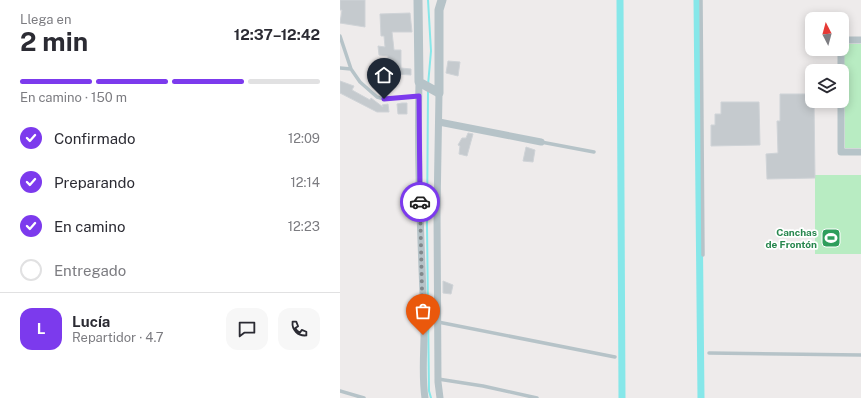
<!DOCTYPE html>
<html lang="es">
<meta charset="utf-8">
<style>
:root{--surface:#fff;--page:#f7f7f7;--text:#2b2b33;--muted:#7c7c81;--line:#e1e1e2;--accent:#7c3aed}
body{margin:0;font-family:"Public Sans",sans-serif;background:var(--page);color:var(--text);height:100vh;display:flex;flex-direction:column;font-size:15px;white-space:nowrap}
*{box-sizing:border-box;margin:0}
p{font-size:13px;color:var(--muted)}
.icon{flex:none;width:22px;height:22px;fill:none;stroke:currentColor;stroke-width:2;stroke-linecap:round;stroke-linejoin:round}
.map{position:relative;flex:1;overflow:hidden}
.panel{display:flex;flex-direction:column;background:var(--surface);width:340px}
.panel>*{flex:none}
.needle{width:26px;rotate:354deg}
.buttons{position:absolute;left:465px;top:12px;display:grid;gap:8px}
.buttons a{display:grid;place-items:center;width:44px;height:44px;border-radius:8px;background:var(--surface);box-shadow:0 2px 10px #0003;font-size:20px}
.pin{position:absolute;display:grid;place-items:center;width:34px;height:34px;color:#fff;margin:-41px -17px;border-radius:50% 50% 50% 0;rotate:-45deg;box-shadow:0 0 4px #0007}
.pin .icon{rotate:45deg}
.courier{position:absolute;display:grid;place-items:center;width:40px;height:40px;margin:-20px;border:3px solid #7c3aed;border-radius:50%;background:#fff;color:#222;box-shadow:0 1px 5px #0007}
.overview em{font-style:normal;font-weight:700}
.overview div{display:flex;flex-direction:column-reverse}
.overview{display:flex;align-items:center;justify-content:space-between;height:68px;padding:0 20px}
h1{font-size:26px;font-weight:700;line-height:30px}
.bar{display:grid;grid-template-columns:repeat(4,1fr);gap:6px 4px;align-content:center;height:48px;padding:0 20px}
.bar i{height:5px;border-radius:3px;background:var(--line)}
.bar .selected{background:var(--accent)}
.bar p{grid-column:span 4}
.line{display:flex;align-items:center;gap:10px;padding:0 20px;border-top:1px solid var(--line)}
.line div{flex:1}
.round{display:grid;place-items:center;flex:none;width:42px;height:42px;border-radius:12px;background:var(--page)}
ol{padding:0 20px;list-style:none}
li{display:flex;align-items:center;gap:12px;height:44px}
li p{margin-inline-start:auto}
li .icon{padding:4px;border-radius:50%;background:var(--accent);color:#fff;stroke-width:4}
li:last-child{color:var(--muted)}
li i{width:22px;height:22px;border:2px solid var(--line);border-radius:50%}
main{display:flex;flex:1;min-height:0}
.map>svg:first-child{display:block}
.green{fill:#b8ecc2}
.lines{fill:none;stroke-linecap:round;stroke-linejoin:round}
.stream{stroke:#86e7e9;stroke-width:2}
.canal{stroke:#86e7e9;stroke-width:7}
.building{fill:#c5cace;stroke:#cfd3d7}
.service{stroke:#b6c3c8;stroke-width:3.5}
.minor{stroke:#b6c3c8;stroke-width:7}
.tertiary{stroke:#b6c3c8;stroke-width:9}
.done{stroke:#80888b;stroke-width:4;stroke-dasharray:0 7.2}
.route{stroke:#7c3aed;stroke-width:5}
.labels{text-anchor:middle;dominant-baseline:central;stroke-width:3.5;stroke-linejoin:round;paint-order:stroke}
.leisure-label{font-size:10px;font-weight:bold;fill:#27864d;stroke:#fff;text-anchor:end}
</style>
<main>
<section class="panel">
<div class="overview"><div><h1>2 min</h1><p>Llega en</p></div><em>12:37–12:42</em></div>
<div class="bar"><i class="selected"></i><i class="selected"></i><i class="selected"></i><i></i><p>En camino · 150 m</p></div>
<ol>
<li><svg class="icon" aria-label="check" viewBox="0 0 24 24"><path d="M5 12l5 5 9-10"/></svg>Confirmado<p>12:09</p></li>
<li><svg class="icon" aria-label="check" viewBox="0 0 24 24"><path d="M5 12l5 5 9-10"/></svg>Preparando<p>12:14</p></li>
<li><svg class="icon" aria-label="check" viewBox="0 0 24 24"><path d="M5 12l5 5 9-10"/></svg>En camino<p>12:23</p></li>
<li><i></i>Entregado</li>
</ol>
<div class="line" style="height:72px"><b class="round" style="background:var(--accent);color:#fff">L</b><div><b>Lucía</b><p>Repartidor · 4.7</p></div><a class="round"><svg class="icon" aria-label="chat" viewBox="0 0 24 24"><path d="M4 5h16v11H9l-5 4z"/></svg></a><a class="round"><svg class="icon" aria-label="phone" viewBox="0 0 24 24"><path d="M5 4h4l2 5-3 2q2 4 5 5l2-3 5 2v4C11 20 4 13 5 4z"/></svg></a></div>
</section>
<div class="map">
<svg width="521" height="398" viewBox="0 0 521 398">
<rect width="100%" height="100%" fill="#eeebeb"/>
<!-- green -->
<path class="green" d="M504 44H521V148H505Z
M475 175H521V254H475Z"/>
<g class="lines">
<!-- stream -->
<path class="stream" d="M88 0 91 51 88 85
M88 91 87 226 89 391 91 398"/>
<!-- canal -->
<path class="canal" d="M280 0 282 398
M357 0 361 398"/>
</g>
<!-- building -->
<path class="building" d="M0 0H25V27L0 23 2 10H0Z
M70 13 72 32H52L54 50H61V68L71 69V75L55 74V70H49L48 56 39 55 38 46 45 47 44 36H41L40 14Z
M108 61 120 62 118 76 106 73Z
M0 81 14 86 12 90 30 100 31 98 43 107 42 105 48 104 49 112H37L0 93Z
M440 94H472V101H474L475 178 427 179 426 154 438 153 437 121H440Z
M381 102H419L420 145 371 146V125H375V114H381Z
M62 103H67V114H58L57 104Z
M128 133 133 134 127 156 119 154 120 146 118 145 122 138H126Z
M186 147 195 150 193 162 183 161Z
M103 281 113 285 111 294 103 293Z"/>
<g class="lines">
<!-- service -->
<path class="service" d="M361 0 363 255
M0 36 11 69 20 82 37 97 44 99 79 96
M0 68 11 69
M201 142 254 152
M98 322 275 357
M369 353 521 355
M98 379 143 386 197 398
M0 391 24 398"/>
<!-- minor -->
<path class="minor" d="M502 40H521
M501 49V71
M79 82C77 161 81 240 84 319 85 345 81 372 85 398
M99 93 97 210 98 382 100 398
M501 101V152H521
M99 122 201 142"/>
<!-- tertiary -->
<path class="tertiary" d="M78 0 79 82 99 93V10L102 0"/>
</g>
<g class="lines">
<!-- done -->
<path class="done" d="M80 202 83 335"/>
<!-- route -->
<path class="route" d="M44 99 79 96 80 202"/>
</g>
<!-- icons -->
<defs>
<g id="stadium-square" transform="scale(1)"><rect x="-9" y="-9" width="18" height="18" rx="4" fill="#2e9e5b" stroke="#fff"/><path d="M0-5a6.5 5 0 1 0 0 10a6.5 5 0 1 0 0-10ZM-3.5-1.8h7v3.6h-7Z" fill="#fff"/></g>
</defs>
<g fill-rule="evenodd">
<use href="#stadium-square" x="491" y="238"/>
</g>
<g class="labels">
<!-- leisure labels -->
<g class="leisure-label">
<text x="477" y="232">Canchas<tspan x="477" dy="12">de Frontón</tspan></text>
</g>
</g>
</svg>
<div class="buttons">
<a><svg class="needle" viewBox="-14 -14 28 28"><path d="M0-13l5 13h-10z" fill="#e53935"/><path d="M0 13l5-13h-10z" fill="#7c7c81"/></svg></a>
<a><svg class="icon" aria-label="layers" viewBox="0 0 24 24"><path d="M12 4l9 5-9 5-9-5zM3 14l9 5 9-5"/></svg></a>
</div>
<div class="pin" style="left:83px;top:335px;background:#ea580c"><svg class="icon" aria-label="bag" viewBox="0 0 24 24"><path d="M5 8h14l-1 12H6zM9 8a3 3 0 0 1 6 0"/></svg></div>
<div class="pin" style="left:44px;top:99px;background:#1f2937"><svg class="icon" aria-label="home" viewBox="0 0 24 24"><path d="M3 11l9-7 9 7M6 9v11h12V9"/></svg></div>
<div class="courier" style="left:80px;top:202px"><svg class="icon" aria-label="car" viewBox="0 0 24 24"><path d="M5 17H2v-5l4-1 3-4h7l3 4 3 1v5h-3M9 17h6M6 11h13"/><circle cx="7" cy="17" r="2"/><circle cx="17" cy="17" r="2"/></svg></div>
</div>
</main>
